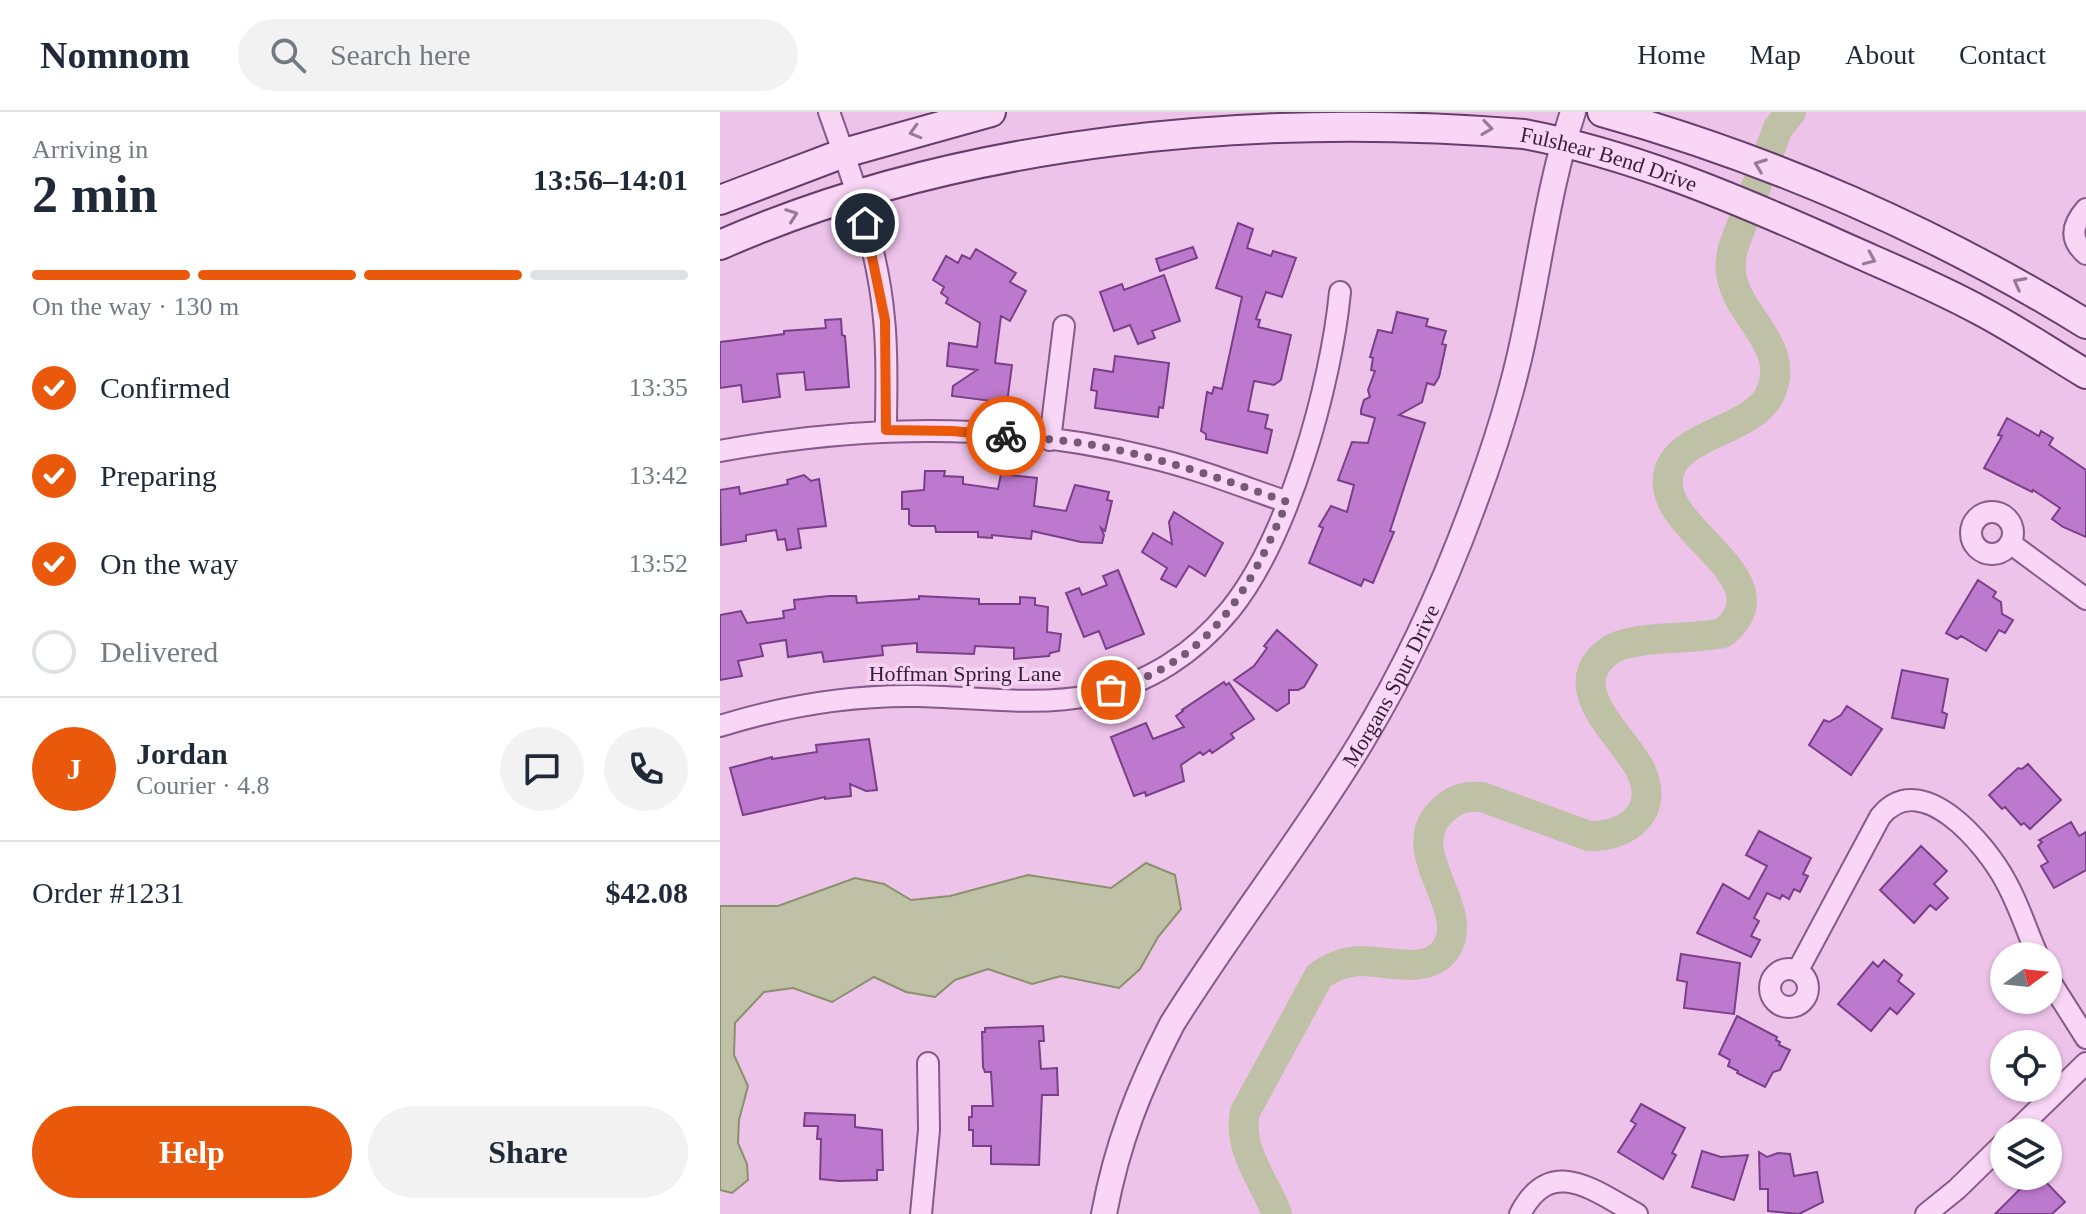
<!DOCTYPE html>
<meta charset="utf-8">
<style>
:root{--surface:#fff;--page:#f2f2f3;--text:#1f2937;--muted:#747a83;--line:#e0e1e3;--accent:#ea580c}
body{margin:0;font-family:"Times New Roman",serif;background:var(--page);color:var(--text);height:100vh;display:flex;flex-direction:column;font-size:30px;white-space:nowrap}
*{box-sizing:border-box;margin:0}
p{font-size:26px;color:var(--muted)}
.icon{flex:none;width:44px;height:44px;fill:none;stroke:currentColor;stroke-width:2;stroke-linecap:round;stroke-linejoin:round}
.map{position:relative;flex:1;overflow:hidden}
.side{display:flex;flex-direction:column;background:var(--surface);width:720px}
.side>*{flex:none}
.needle{width:52px;rotate:75deg}
.controls{position:absolute;left:1270px;top:830px;display:grid;gap:16px}
.controls a{display:grid;place-items:center;width:72px;height:72px;border-radius:50%;background:var(--surface);box-shadow:0 2px 6px #0004;font-size:40px}
.pin{position:absolute;display:grid;place-items:center;width:68px;height:68px;color:#fff;margin:-34px;border:4px solid #fff;border-radius:50%;box-shadow:0 2px 8px #0007}
.courier{position:absolute;display:grid;place-items:center;width:80px;height:80px;margin:-40px;border:6px solid #ea580c;border-radius:50%;background:#fff;color:#222;box-shadow:0 2px 10px #0007}
.head em{font-style:normal;font-weight:700}
.head div{display:flex;flex-direction:column-reverse}
.head{display:flex;align-items:center;justify-content:space-between;height:136px;padding:0 32px}
h1{font-size:52px;font-weight:700;line-height:60px}
.bar{display:grid;grid-template-columns:repeat(4,1fr);gap:12px 8px;align-content:center;height:96px;padding:0 32px}
.bar i{height:10px;border-radius:6px;background:var(--line)}
.bar .on{background:var(--accent)}
.bar p{grid-column:span 4}
.line{display:flex;align-items:center;gap:20px;padding:0 32px;border-top:2px solid var(--line)}
.line div{flex:1}
.round{display:grid;place-items:center;flex:none;width:84px;height:84px;border-radius:42px;background:var(--page)}
ol{padding:0 32px;list-style:none}
li{display:flex;align-items:center;gap:24px;height:88px}
li p{margin-inline-start:auto}
li .icon{padding:8px;border-radius:50%;background:var(--accent);color:#fff;stroke-width:4}
li:last-child{color:var(--muted)}
li i{width:44px;height:44px;border:4px solid var(--line);border-radius:50%}
.button{display:flex;gap:16px;margin-top:auto;padding:16px 32px}
.button a{flex:1;height:92px;border-radius:48px;background:var(--accent);color:#fff;font-size:32px;font-weight:700;line-height:92px;text-align:center}
.button a+a{background:var(--page);color:var(--text)}
header{display:flex;align-items:center;gap:48px;box-sizing:border-box;height:112px;padding:0 40px;background:var(--surface);border-bottom:2px solid var(--line)}
header strong{font-size:38px}
nav{display:flex;gap:44px;margin-inline-start:auto;font-size:28px}
.search{width:560px;height:72px;background:var(--page);display:flex;align-items:center;gap:20px;box-sizing:border-box;padding:0 28px;border-radius:44px;color:var(--muted);font-size:30px}
main{display:flex;flex:1;min-height:0}
.map>svg:first-child{display:block}
.water{fill:#bec1a5;stroke:#8a906c;stroke-width:2}
.lines{fill:none;stroke-linecap:round;stroke-linejoin:round}
.river{stroke:#bec1a5;stroke-width:30}
.building{fill:#bd79cd;stroke:#793f88;stroke-width:2}
.minor-casing{stroke:#865a89;stroke-width:24}
.tertiary-casing{stroke:#865a89;stroke-width:28}
.secondary-casing{stroke:#663d6b;stroke-width:32}
.minor{stroke:#f9d6f6;stroke-width:20}
.tertiary{stroke:#f9d6f6;stroke-width:24}
.secondary{stroke:#f9d6f6;stroke-width:28}
.oneway{stroke:#977a98}
.done{stroke:#765877;stroke-width:8;stroke-dasharray:0 14.4}
.route{stroke:#ea580c;stroke-width:10}
.labels{text-anchor:middle;dominant-baseline:central;stroke-width:7;stroke-linejoin:round;paint-order:stroke}
.street-label{font-size:22px;fill:#351e39;stroke:#f6d3f2}
</style>
<header>
<strong>Nomnom</strong>
<div class="search"><svg class="icon" aria-label="search" viewBox="0 0 24 24"><circle cx="10" cy="10" r="6"/><path d="M15 15l6 6"/></svg>Search here</div>
<nav><a>Home</a><a>Map</a><a>About</a><a>Contact</a></nav>
</header>
<main>
<section class="side">
<div class="head"><div><h1>2 min</h1><p>Arriving in</p></div><em>13:56–14:01</em></div>
<div class="bar"><i class="on"></i><i class="on"></i><i class="on"></i><i></i><p>On the way · 130 m</p></div>
<ol>
<li><svg class="icon" aria-label="check" viewBox="0 0 24 24"><path d="M5 12l5 5 9-10"/></svg>Confirmed<p>13:35</p></li>
<li><svg class="icon" aria-label="check" viewBox="0 0 24 24"><path d="M5 12l5 5 9-10"/></svg>Preparing<p>13:42</p></li>
<li><svg class="icon" aria-label="check" viewBox="0 0 24 24"><path d="M5 12l5 5 9-10"/></svg>On the way<p>13:52</p></li>
<li><i></i>Delivered</li>
</ol>
<div class="line" style="height:144px"><b class="round" style="background:var(--accent);color:#fff">J</b><div><b>Jordan</b><p>Courier · 4.8</p></div><a class="round"><svg class="icon" aria-label="chat" viewBox="0 0 24 24"><path d="M4 5h16v11H9l-5 4z"/></svg></a><a class="round"><svg class="icon" aria-label="phone" viewBox="0 0 24 24"><path d="M5 4h4l2 5-3 2q2 4 5 5l2-3 5 2v4C11 20 4 13 5 4z"/></svg></a></div>
<div class="line" style="height:104px"><div>Order #1231</div><b>$42.08</b></div>
<div class="button"><a>Help</a><a>Share</a></div>
</section>
<div class="map">
<svg width="1366" height="1102" viewBox="0 0 1366 1102">
<rect width="100%" height="100%" fill="#eec3ea"/>
<!-- water -->
<path class="water" d="M426 751 455 763 461 797 438 825 420 857 399 876 341 864 312 872 268 857 235 868 215 885 186 880 154 865 112 890 73 876 44 880 15 911 14 943 28 974 19 1008 18 1031 27 1052 28 1068 12 1081 0 1078V794H58L135 766 164 772 191 788 230 784 308 763 391 776Z"/>
<g class="lines">
<!-- river -->
<path class="river" d="M557 1102C544 1068 517 1037 525 1000L599 864C611 855 623 850 639 849 665 848 708 864 726 837 753 796 678 738 723 698 736 686 746 684 762 685L869 724C907 725 940 700 921 659 905 625 839 576 889 539 910 523 974 528 1003 521 1065 470 954 425 948 375 942 321 1031 323 1050 282 1072 235 1020 207 1012 166 1009 156 1011 146 1013 136L1058 16 1071 0"/>
</g>
<!-- building -->
<path class="building" d="M518 111 533 117 527 136 551 144 553 139 576 146 562 185 546 180 536 207 540 208 538 215 571 223 561 268 554 273 534 269 528 299 548 303 545 316 552 318 547 341 486 327V322L481 319 487 280 492 282 494 275 502 277 522 185 496 176Z
M473 135 477 146 440 159 436 147Z
M256 137 296 161 290 170 306 179 290 209 281 204 275 251 292 253 287 291 232 284 233 274 257 258 227 254 229 231 257 235 260 211 226 191 228 186 221 181 224 175 213 168 226 144 238 151 242 143 250 147Z
M444 163 460 209 432 219 435 226 418 232 410 213 394 219 380 180 402 172 404 178Z
M677 200 708 207 706 214 726 219 722 232 726 233 719 265 714 273 707 271 702 290 679 303 705 311 670 419 674 420 653 471 644 467 641 474 589 451 603 416 599 414 611 394 627 400 634 373 618 368 632 330 648 331 655 306 641 302V298L644 288 650 285 648 278 655 259 651 258 653 246 650 245 658 218 672 221Z
M121 207 122 223 125 224 129 275 86 278 84 260 57 262 60 285 23 290 21 273 0 276V230L64 222V219L106 216 105 208Z
M395 244 449 251 443 296 439 295 438 305 375 296 377 279 371 278 374 257 393 260Z
M1287 306 1319 324 1321 319 1333 326 1329 333 1366 358V425L1343 415 1332 407 1340 396 1313 378 1312 380 1264 356 1282 324 1278 323Z
M205 359H225L224 364 243 365V372L278 377 281 362 317 366 314 394 346 399 355 373 389 380 387 388 392 389 385 419 381 416 384 423 382 431 361 430 312 419 311 427 272 423V426L258 425V420H216L215 414H192L189 412V397H182V380L204 378Z
M84 363 91 369 99 367 106 414 78 417 81 436 67 438 65 427 58 428 56 418 26 423V429L1 433 0 378 19 375 20 382 68 372 67 368Z
M454 400 503 431 485 464 469 454 456 475 441 467 447 456 422 440 433 421 452 432 449 410Z
M398 458 424 522 386 537 379 519 364 525 346 481 359 476 362 483 387 473 383 464Z
M1258 468 1276 480 1273 485 1281 490 1282 502 1293 508 1285 521 1279 518 1266 539 1241 524 1237 527 1226 521Z
M109 484H136L137 491 199 487V484L259 487V492H300V485L315 486V493L328 495 327 520 341 522 339 539 330 541 329 544 294 547V536L255 534 254 542 197 540V531L162 534 163 543 104 550 102 540 68 545 66 528 40 532 43 544 18 549 22 564 0 568V503L21 499 27 511 64 506 63 499 75 497 74 488Z
M557 518 597 553 584 575 578 578H569V591L557 599 514 568 534 554 547 536 544 534Z
M1182 558 1228 567 1222 600 1227 602 1224 616 1172 606Z
M504 570 506 573 509 571 534 607 511 622 514 626 492 641 490 638 483 643 480 640 461 653 464 669 426 684 425 680 414 684 391 625 426 611 433 627 464 615 456 604 463 599 462 598Z
M1127 594 1162 617 1131 663 1089 633 1104 608 1109 610 1121 603Z
M149 627 157 678 146 679 130 672 131 684 105 687V685L23 703 10 656 52 645V647L97 640 96 633Z
M1308 652 1341 688 1310 717 1304 711 1301 713 1285 695 1282 697 1269 683 1298 656 1302 657Z
M1351 710 1359 724 1366 720V758L1334 776 1321 754 1328 750 1318 734 1322 730 1319 728Z
M1039 719 1091 746 1083 762 1088 764 1080 780 1074 777 1069 787 1062 783 1060 787 1047 781 1034 806 1039 809 1031 824 1040 828 1031 845 977 821 1003 772 1029 787 1047 754 1026 743Z
M1201 734 1227 759 1214 772 1228 786 1216 798 1210 793 1194 811 1160 778Z
M961 842 1020 851 1014 902 964 896 967 870 957 868Z
M1164 848 1182 863 1178 869 1194 882 1177 902 1170 896 1151 919 1118 892 1153 850 1158 855Z
M1017 904 1057 925 1056 928 1060 930 1059 933 1070 938 1060 958 1053 960 1045 975 1017 961 1018 959 1008 954 1010 948 999 942Z
M323 914 324 929H319L321 957 337 956 338 983H322L319 1053 271 1052V1034H253V1018H249V1005H252V994H273L271 960H265L263 955 262 920H265V916Z
M921 992 965 1016 952 1041 956 1043 943 1067 898 1040 916 1012 911 1009Z
M85 1001 135 1003V1015L162 1018 163 1058H157V1068L119 1069 100 1067 101 1027H97L98 1014H84Z
M982 1039 1001 1045 1028 1043 1014 1088 972 1075Z
M1039 1040 1047 1045 1058 1041 1070 1042 1074 1064 1097 1060 1103 1090 1079 1102 1048 1099V1077H1040Z
M1319 1068 1322 1071 1325 1069 1345 1090 1332 1102H1275L1308 1069 1314 1074Z"/>
<g class="lines">
<!-- minor casing -->
<g class="minor-casing">
<path id="minor" d="M109 0C133 67 158 136 164 207 168 244 166 282 166 318
M1366 97C1352 113 1349 127 1366 142
M330 328 344 214
M0 339C141 313 288 310 428 345 476 356 521 374 567 390
M1251 421a21 21 0 1 1 42 0a21 21 0 1 1-42 0Z
M1290 431 1366 487
M0 614C64 594 130 583 197 584 254 585 317 595 373 583 428 572 475 541 510 498 569 425 611 273 620 180
M1050 876a19 19 0 1 1 38 0a19 19 0 1 1-38 0Z
M1078 858 1160 705C1201 653 1267 734 1286 770 1299 793 1307 820 1318 844
M1328 866 1366 926
M1295 1020 1366 951
M201 1102 209 1018 208 951
M800 1102C831 1042 874 1079 917 1102
M1206 1102 1237 1077 1284 1031"/>
</g>
<!-- tertiary casing -->
<g class="tertiary-casing">
<g id="tertiary">
<path id="s1" d="M384 1102C397 1032 419 976 452 912 511 817 582 728 640 632 685 558 722 478 752 397 773 341 792 283 804 224 820 149 829 73 853 0"/>
</g>
</g>
<!-- secondary casing -->
<g class="secondary-casing">
<g id="secondary">
<path d="M882 0C1051 47 1217 120 1366 212"/>
<path d="M0 88 124 41 271 0"/>
<path id="s2" d="M0 133C243 26 541 0 804 22 909 42 1007 83 1104 126 1156 150 1210 171 1261 199 1297 218 1331 241 1366 262"/>
</g>
</g>
<!-- minor -->
<use href="#minor" class="minor"/>
<!-- tertiary -->
<use href="#tertiary" class="tertiary"/>
<!-- secondary -->
<use href="#secondary" class="secondary"/>
</g>
<!-- one-way arrows -->
<defs><path id="oneway-chevron" d="M-2-3.5L2.5 0L-2 3.5" fill="none" stroke-width="1.6" stroke-linecap="round" stroke-linejoin="round" transform="scale(2)"/></defs>
<g class="oneway">
<use href="#oneway-chevron" transform="translate(767 16) rotate(8)"/>
<use href="#oneway-chevron" transform="translate(195 20) rotate(164)"/>
<use href="#oneway-chevron" transform="translate(1040 53) rotate(-159)"/>
<use href="#oneway-chevron" transform="translate(72 103) rotate(-20)"/>
<use href="#oneway-chevron" transform="translate(1150 147) rotate(24)"/>
<use href="#oneway-chevron" transform="translate(1299 171) rotate(-152)"/>
</g>
<g class="lines">
<!-- done -->
<path class="done" d="M286 324C316 326 347 328 378 334 443 346 505 368 567 390 530 479 490 549 391 578"/>
<!-- route -->
<path class="route" d="M145 111 165 208 166 318 232 319 286 324"/>
</g>
<g class="labels">
<!-- street labels -->
<g class="street-label">
<text stroke="none"><textPath href="#s2" startOffset="908">Fulshear Bend Drive</textPath></text>
<text x="245" y="561">Hoffman Spring Lane</text>
<text stroke="none"><textPath href="#s1" startOffset="606">Morgans Spur Drive</textPath></text>
</g>
</g>
</svg>
<div class="controls">
<a><svg class="needle" viewBox="-14 -14 28 28"><path d="M0-13l5 13h-10z" fill="#e53935"/><path d="M0 13l5-13h-10z" fill="#747a83"/></svg></a>
<a><svg class="icon" aria-label="locate" viewBox="0 0 24 24"><circle cx="12" cy="12" r="6"/><path d="M12 2v4M12 18v4M2 12h4M18 12h4"/></svg></a>
<a><svg class="icon" aria-label="layers" viewBox="0 0 24 24"><path d="M12 4l9 5-9 5-9-5zM3 14l9 5 9-5"/></svg></a>
</div>
<div class="pin" style="left:391px;top:578px;background:#ea580c"><svg class="icon" aria-label="bag" viewBox="0 0 24 24"><path d="M5 8h14l-1 12H6zM9 8a3 3 0 0 1 6 0"/></svg></div>
<div class="pin" style="left:145px;top:111px;background:#1f2937"><svg class="icon" aria-label="home" viewBox="0 0 24 24"><path d="M3 11l9-7 9 7M6 9v11h12V9"/></svg></div>
<div class="courier" style="left:286px;top:324px"><svg class="icon" aria-label="bike" viewBox="0 0 24 24"><circle cx="6" cy="16" r="4"/><circle cx="18" cy="16" r="4"/><path d="M6 16l4-8h5l3 8M10 8l3 8H6M13 5h3"/></svg></div>
</div>
</main>
